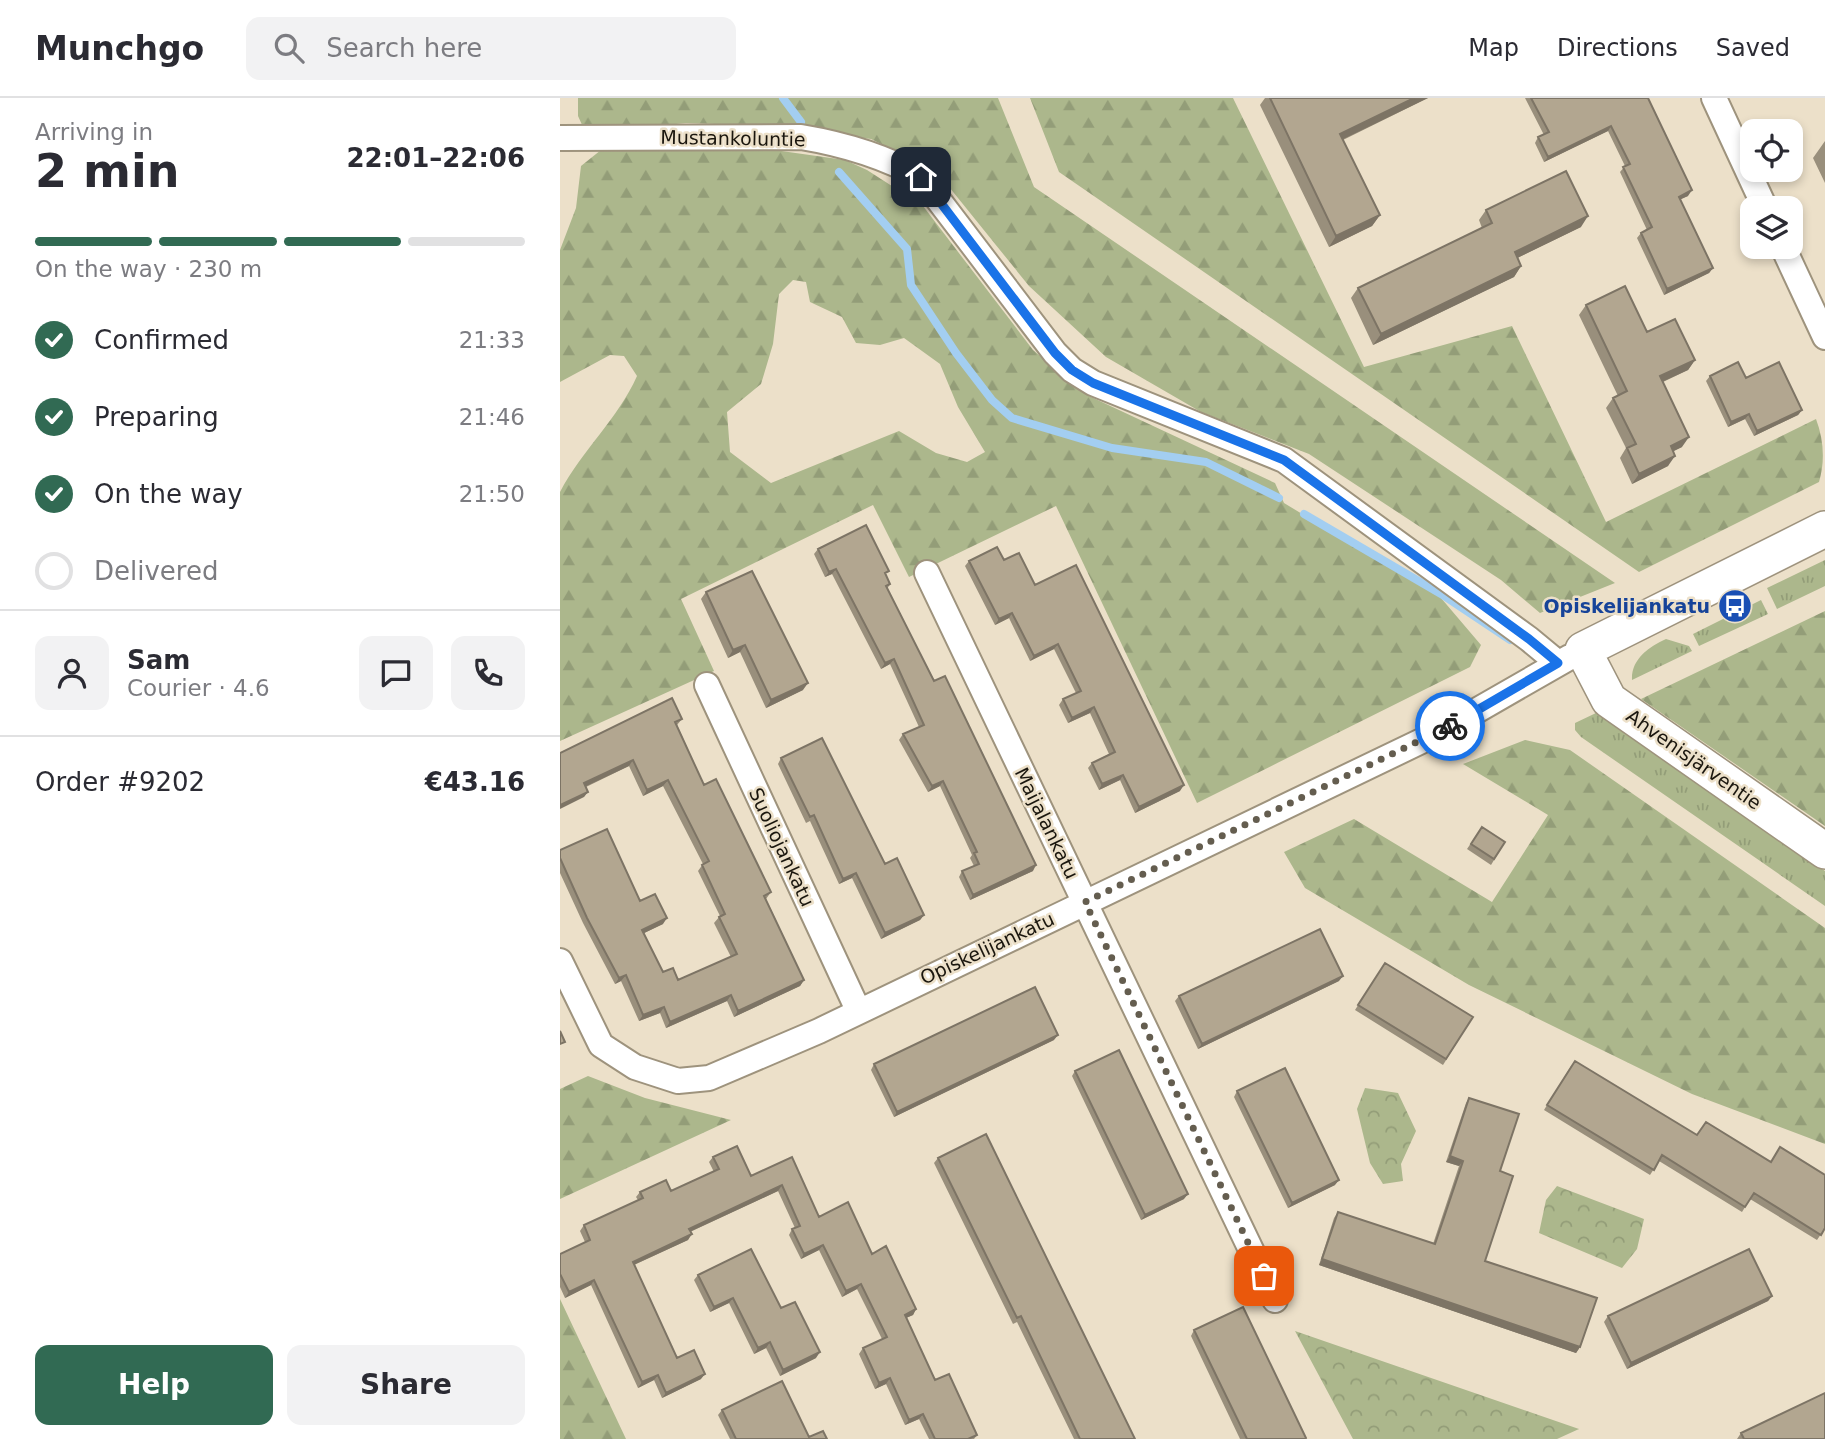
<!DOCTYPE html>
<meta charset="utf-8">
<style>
:root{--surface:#fff;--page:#f2f2f3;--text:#2b2b33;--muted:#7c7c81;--line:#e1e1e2;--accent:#316a53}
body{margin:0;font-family:"DejaVu Sans",sans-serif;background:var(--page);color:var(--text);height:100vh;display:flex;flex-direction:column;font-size:26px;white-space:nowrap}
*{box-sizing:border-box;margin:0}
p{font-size:23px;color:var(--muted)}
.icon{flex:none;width:38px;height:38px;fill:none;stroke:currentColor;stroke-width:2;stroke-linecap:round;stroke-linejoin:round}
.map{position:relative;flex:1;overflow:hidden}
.drawer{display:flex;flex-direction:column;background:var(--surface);width:560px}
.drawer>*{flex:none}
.tools{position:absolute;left:1180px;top:21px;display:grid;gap:14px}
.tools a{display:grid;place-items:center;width:63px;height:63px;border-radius:14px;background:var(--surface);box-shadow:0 4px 10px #0003;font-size:35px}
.pin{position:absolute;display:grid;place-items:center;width:60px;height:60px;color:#fff;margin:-30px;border-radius:14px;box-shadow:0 4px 10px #0006}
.courier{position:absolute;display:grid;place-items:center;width:70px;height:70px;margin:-35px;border:5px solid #1a73e8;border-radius:50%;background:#fff;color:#222;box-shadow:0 2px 9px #0007}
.summary em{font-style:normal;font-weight:700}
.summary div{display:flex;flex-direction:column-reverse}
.summary{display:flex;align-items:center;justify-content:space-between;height:119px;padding:0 35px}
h1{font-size:46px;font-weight:700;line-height:52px}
.bar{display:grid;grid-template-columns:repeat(4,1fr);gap:10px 7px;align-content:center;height:84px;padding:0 35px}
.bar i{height:9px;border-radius:5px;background:var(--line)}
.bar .active{background:var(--accent)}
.bar p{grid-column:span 4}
.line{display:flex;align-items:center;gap:18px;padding:0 35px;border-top:2px solid var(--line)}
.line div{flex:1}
.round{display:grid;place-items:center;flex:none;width:74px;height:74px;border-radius:14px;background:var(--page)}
ol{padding:0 35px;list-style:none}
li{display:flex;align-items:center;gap:21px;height:77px}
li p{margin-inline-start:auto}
li .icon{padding:7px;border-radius:50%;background:var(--accent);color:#fff;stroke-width:4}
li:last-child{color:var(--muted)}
li i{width:38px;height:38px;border:4px solid var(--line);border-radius:50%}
.cta{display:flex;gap:14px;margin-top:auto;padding:14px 35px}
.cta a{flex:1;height:80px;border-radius:14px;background:var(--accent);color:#fff;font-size:28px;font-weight:700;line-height:80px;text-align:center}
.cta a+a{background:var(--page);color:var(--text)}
header{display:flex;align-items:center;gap:42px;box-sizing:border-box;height:98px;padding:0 35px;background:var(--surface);border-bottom:2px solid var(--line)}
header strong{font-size:33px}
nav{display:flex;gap:38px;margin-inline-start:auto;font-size:24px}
.search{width:490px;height:63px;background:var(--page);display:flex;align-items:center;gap:18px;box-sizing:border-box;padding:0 24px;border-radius:14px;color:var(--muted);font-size:26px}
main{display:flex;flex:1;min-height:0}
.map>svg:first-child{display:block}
.grass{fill:url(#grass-tufts)}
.forest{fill:url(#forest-firs);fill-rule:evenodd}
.park{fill:url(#park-crowns)}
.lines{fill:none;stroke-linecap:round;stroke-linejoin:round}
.stream{stroke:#a3cef1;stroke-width:8}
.minor-casing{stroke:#9e937d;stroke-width:28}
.secondary-casing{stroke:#9e937d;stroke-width:38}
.minor{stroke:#fff;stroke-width:24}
.secondary{stroke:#fff;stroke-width:35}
.wall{fill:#998f7c}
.shaded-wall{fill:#7d7465}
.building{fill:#b2a690;stroke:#7d7465;stroke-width:2}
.done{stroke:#645d4f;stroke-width:7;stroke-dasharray:0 12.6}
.route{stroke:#1a73e8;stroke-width:9}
.labels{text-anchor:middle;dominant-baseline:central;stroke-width:5;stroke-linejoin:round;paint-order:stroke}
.street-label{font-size:19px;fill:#1a160e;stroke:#ece0c9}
.transit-label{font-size:19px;font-weight:bold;fill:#164399;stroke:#ece0c9;text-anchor:end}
</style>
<header>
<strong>Munchgo</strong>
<div class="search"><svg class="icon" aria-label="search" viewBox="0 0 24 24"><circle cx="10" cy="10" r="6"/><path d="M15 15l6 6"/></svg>Search here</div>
<nav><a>Map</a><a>Directions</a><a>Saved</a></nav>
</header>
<main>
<section class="drawer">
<div class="summary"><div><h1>2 min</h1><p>Arriving in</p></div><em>22:01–22:06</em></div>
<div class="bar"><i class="active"></i><i class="active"></i><i class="active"></i><i></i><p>On the way · 230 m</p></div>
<ol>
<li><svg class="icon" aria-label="check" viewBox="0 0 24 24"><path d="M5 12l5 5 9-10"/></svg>Confirmed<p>21:33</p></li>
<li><svg class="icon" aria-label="check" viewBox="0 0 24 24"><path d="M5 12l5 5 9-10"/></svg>Preparing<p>21:46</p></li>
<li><svg class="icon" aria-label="check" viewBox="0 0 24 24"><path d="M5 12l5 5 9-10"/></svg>On the way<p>21:50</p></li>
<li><i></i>Delivered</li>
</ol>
<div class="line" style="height:126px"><a class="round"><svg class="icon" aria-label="person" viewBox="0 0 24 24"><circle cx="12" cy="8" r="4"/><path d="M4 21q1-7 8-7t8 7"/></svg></a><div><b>Sam</b><p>Courier · 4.6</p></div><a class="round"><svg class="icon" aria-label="chat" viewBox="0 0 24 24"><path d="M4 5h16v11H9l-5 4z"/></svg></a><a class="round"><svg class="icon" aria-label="phone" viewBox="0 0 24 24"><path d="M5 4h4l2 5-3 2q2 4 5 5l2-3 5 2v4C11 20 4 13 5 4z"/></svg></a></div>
<div class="line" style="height:91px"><div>Order #9202</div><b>€43.16</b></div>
<div class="cta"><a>Help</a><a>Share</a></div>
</section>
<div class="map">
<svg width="1265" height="1341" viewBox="0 0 1265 1341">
<defs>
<pattern id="grass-tufts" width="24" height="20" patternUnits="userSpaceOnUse" patternTransform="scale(1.75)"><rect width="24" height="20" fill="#acb78c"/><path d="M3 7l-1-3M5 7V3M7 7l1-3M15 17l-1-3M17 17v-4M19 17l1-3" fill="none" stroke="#939d78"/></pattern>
<pattern id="forest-firs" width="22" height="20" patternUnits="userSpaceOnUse" patternTransform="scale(1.75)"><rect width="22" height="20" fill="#acb78c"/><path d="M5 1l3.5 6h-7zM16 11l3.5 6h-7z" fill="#939d78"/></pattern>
<pattern id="park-crowns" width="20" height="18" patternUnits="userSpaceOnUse" patternTransform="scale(1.75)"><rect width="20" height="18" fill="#acb78c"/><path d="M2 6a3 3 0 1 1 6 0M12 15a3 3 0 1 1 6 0" fill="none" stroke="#939d78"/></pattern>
</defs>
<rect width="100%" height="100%" fill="#ece0c9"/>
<!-- grass -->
<path class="grass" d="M1265 462V488L1217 511 1207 490Z
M1201 502 1208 516 1139 548 1133 536Z
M1106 541 1129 548 1132 553 1072 582C1071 561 1089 549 1106 541Z
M1036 615 1048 620 1265 773V808L1021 639 1015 632V625Z"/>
<!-- forest -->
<path class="forest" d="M18 0H438L474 89 1055 485 980 515 941 482 749 356 641 314 546 259 469 188 377 74 311 41 210 28 126 25 47 33 23 29 18 18Z
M470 0H673L804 269 952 228 1046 424 1256 321C1264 342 1265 364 1259 384L1079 474 499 74Z
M201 50 285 62 307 72 363 108 473 252 529 298 715 385 724 405 881 500 921 547 910 569 637 705 496 408 349 479 313 407 121 501 154 573 0 643V394C22 352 58 321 77 278L64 258 50 257 0 284V152L16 110 21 68 41 52ZM233 182 246 184 250 204 282 219 296 245 320 247 344 240 380 266 398 309 425 354 407 364 376 355 339 333 211 385 170 354 167 314 201 286 213 246 219 196Z
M1265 513V728L1081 601Z
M965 642 1010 652 1265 830V1046L1132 996 909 887 745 790 724 754 794 721 932 804 988 717 903 666Z
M28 978 85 1000 171 1022 0 1101V991Z
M0 1201 66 1341H0Z"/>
<!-- park -->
<path class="park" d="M805 990 838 995 856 1033 841 1066 843 1083 823 1086 810 1065 797 1011Z
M997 1088 1084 1121 1077 1151 1062 1170 979 1135 986 1102Z
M735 1233 1019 1331 997 1341H793Z"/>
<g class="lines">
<!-- stream -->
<path class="stream" d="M223 0 241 24
M279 74 347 151 351 187 396 255 432 302 452 320 552 350 646 364 719 400
M744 416 881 496 950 542"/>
<!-- minor casing -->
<g class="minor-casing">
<path id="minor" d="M1154 0 1205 110
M0 40 241 39C283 46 324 58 361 79L495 255 512 272 533 285 724 362 969 541 998 565
M1223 149 1265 239
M367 475 715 1202
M147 587 298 912
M0 863 41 947 75 969 118 983 149 980 259 933 876 636 1010 559"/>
</g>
<!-- secondary casing -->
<g class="secondary-casing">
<path id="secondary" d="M1265 431 1023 552 1049 602 1265 753"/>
</g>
<!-- minor -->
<use href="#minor" class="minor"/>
<!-- secondary -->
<use href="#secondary" class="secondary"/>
</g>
<!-- wall -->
<path class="wall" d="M705 0H868L783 42 820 117 812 128 769 149 700 7Z
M965 0H1088L1128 98 1120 101 1153 170 1149 175 1104 197 1077 140 1081 135 1087 132 1060 74 1065 68 1048 33 984 64 975 45 978 39 984 37Z
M1265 43V85L1253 60Z
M926 112 1021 129 957 160 961 168 954 179 813 247 791 200 798 190 922 130 919 122Z
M1026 207 1087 234 1135 262 1128 272 1103 284 1122 349 1113 353 1108 368 1072 386 1060 360 1066 350 1046 310 1053 300 1058 298 1019 217Z
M1150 278 1186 280 1242 312 1238 317 1194 338 1185 321 1168 329 1146 283Z
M258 451 326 478 330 486 327 491 473 773 410 802 399 779 402 773 414 768 410 760 412 757 380 688 368 694 339 642 343 636 359 629 330 566 321 571 272 476 265 479 254 456Z
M444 462 475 487 620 693 575 715 560 682 539 692 528 670 532 665 549 656 530 615 508 625 499 607 503 601 516 595 494 551 470 563 449 520 435 527 405 468 409 463Z
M146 494 243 592 206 610 180 554 168 560 141 501Z
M122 621 117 627 144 687 211 794 206 801 244 882 240 888 174 919 167 903 106 930 100 915 79 923 61 883 55 886 23 825 0 775V752L80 803 103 826 84 835 103 874 118 882 171 859 154 825 160 818 138 773 143 766 103 688 83 698 69 668 26 689 24 699 0 655Z
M221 660 325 766 364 817 360 822 321 841 292 780 279 786 250 723 246 725 218 666Z
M922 729 945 744 931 767 907 751Z
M825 865 913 919 883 967 795 912Z
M779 883 638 951 615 903 619 898Z
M494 942 334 1019 311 972 314 966Z
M1011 968 1265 1130 1257 1142 1190 1101 1182 1114 1099 1063 1090 1077 984 1012Z
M515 973 624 1101 581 1122 512 978Z
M677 993 775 1087 728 1110 674 999Z
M909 1000 940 1073 925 1163 1020 1249 1016 1255 759 1167 774 1120 778 1114 873 1146 899 1068 886 1064 906 1005Z
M153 1059 191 1078 232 1059 259 1119 312 1156 356 1211 353 1217 346 1220 375 1282 417 1337 414 1341H369L359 1321 345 1327 326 1286 315 1291 299 1256 303 1250 322 1241 297 1191 282 1199 259 1152 241 1161 229 1137 232 1131 235 1130 218 1093 130 1134 128 1142 74 1167 117 1260 141 1281 102 1300 94 1282 78 1290 31 1187 5 1200 0 1189V1156L25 1144 20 1133 24 1127 78 1102 76 1099 80 1094 111 1093 154 1074 149 1064Z
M378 1060 575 1341H514L457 1224 453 1226 374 1065Z
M138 1177 221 1210 256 1260 220 1278 206 1250 194 1256 169 1205 150 1214 134 1182Z
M1212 1198 1208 1203 1067 1271 1044 1224 1048 1218Z
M634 1232 745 1341H680L631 1238Z
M162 1312 249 1339 267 1341H170L158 1317Z
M1181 1335 1265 1341H1177Z"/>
<!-- shaded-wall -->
<path class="shaded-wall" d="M854 0H868L773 46 780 36Z
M1051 28 1048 33 984 64 988 59Z
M1132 92 1128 98 1115 104 1119 99Z
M820 117 812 128 769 149 776 138Z
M1028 118 1021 129 947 165 955 154Z
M961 168 954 179 813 247 821 236Z
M1153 170 1149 175 1104 197 1107 191Z
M1135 262 1128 272 1093 288 1100 278Z
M1242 312 1238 317 1194 338 1197 333Z
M1189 316 1185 321 1168 329 1171 324Z
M1129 339 1122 349 1104 358 1111 348Z
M1115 358 1108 368 1072 386 1079 376Z
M276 471 272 476 265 479 269 474Z
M452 515 449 520 435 527 439 521Z
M498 546 494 551 470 563 474 558Z
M185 547 180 554 168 560 173 552Z
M334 561 330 566 321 571 325 565Z
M248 585 243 592 206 610 211 602Z
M534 609 530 615 508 625 512 620Z
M73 662 69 668 20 691 24 685Z
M563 677 560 682 539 692 542 686Z
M108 682 103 688 83 698 87 692Z
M383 683 380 688 368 694 372 688Z
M624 687 620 693 575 715 579 709Z
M28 694 24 699 0 711V707Z
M476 767 473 773 410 802 413 797Z
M296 775 292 780 279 786 283 781Z
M364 817 360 822 321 841 325 835Z
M107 820 103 826 78 838 82 832Z
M66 877 61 883 55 886 59 880Z
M783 878 779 883 638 951 642 946Z
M244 882 240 888 174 919 178 913Z
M171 897 167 903 106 930 110 924Z
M104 909 100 915 79 923 83 917Z
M498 937 494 942 334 1019 337 1014Z
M890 1058 903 1063 899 1068 886 1064Z
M779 1082 775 1087 728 1110 732 1105Z
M222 1087 218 1093 125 1136 129 1131Z
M628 1096 624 1101 581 1122 585 1117Z
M132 1136 128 1142 69 1169 73 1164Z
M263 1147 259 1152 241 1161 244 1156Z
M762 1161 1020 1249 1016 1255 759 1167Z
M34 1182 31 1187 5 1200 9 1194Z
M301 1186 297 1191 282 1199 286 1193Z
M1212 1198 1208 1203 1067 1271 1071 1265Z
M173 1200 169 1205 150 1214 154 1209Z
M356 1211 353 1217 341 1222 345 1217Z
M210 1244 206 1250 194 1256 198 1250Z
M260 1254 256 1260 220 1278 223 1272Z
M145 1276 141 1281 102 1300 106 1295Z
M98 1277 94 1282 78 1290 82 1284Z
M330 1280 326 1286 315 1291 319 1285Z
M363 1316 359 1321 345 1327 349 1322Z"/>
<!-- building -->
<path class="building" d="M710 0H854L780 36 820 117 776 138Z
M971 0H1088L1132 92 1119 99 1153 170 1107 191 1081 135 1092 129 1063 69 1070 66 1051 28 988 59 978 39 989 34Z
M1006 73 1028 118 955 154 961 168 821 236 798 190 932 125 926 112Z
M1065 188 1087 234 1115 221 1135 262 1100 278 1129 339 1111 348 1115 358 1079 376 1067 350 1076 346 1053 300 1067 293 1026 207Z
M1178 264 1186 280 1219 264 1242 312 1197 333 1189 316 1171 324 1150 278Z
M306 427 329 473 325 475 330 486 326 488 374 583 385 578 476 767 413 797 402 773 419 766 414 755 417 754 383 683 372 688 343 636 364 627 334 561 325 565 276 471 269 474 258 451Z
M437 449 444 462 459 455 475 487 516 467 624 687 579 709 563 677 542 686 532 665 555 654 534 609 512 620 503 601 521 593 498 546 474 558 452 515 439 521 409 463Z
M192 473 248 585 211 602 185 547 173 552 146 494Z
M112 600 122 621 115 624 144 687 156 681 211 794 204 798 244 882 178 913 171 897 110 924 104 909 83 917 66 877 59 880 27 820 0 760V752L47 731 80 803 95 796 107 820 82 832 103 874 113 870 118 882 177 856 159 819 165 816 142 767 149 763 108 682 87 692 73 662 24 685 28 694 0 707V655Z
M262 640 325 766 337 760 364 817 325 835 296 775 283 781 254 717 250 719 221 660Z
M922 729 945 744 934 761 911 746Z
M760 831 783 878 642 946 619 898Z
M825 865 913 919 886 961 798 907Z
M475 889 498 937 337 1014 314 966Z
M0 933 5 944 0 946Z
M559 952 628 1096 585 1117 515 973Z
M1015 963 1137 1037 1146 1024 1211 1064 1220 1049 1265 1077V1130L1261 1137 1194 1095 1185 1109 1102 1057 1094 1072 987 1007Z
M725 970 779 1082 732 1105 677 993Z
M909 1000 959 1016 940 1073 953 1078 925 1163 1037 1200 1020 1249 762 1161 778 1114 875 1146 903 1063 890 1058Z
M426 1036 575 1341H520L461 1218 457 1220 378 1060Z
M177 1048 191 1078 232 1059 259 1119 288 1104 312 1156 326 1148 356 1211 345 1217 375 1282 389 1276 417 1337 408 1341H375L363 1316 349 1322 330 1280 319 1285 303 1250 327 1239 301 1186 286 1193 263 1147 244 1156 232 1131 240 1128 222 1087 129 1131 132 1136 73 1164 117 1260 134 1252 145 1276 106 1295 98 1277 82 1284 34 1182 9 1194 0 1176V1156L30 1142 24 1127 83 1100 80 1094 106 1082 111 1093 159 1071 153 1059Z
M191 1151 221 1210 235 1204 260 1254 223 1272 210 1244 198 1250 173 1200 154 1209 138 1177Z
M1189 1151 1212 1198 1071 1265 1048 1218Z
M683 1209 746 1340 745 1341H687L634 1232Z
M222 1283 249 1339 263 1333 267 1341H176L162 1312Z
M1265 1295V1341H1184L1181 1335Z"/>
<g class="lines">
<!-- done -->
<path class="done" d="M704 1178 525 804 890 628"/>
<!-- route -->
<path class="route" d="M361 79 495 255 512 272 533 285 724 362 969 541 998 565 890 628"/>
</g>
<!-- icons -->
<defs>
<g id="bus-disc" transform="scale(1.75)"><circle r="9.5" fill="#1a4fb4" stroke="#ece0c9"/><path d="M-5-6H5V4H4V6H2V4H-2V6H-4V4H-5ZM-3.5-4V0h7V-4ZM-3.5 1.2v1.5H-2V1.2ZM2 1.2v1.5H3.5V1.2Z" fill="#fff"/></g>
</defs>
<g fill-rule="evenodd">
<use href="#bus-disc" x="1175" y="508"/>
</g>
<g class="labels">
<!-- street labels -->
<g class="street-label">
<text transform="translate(173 40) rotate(1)">Mustankoluntie</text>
<text transform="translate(1134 661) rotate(35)">Ahvenisjärventie</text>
<text transform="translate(487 725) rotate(64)">Maijalankatu</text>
<text transform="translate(222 749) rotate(65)">Suoliojankatu</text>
<text transform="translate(427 850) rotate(-25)">Opiskelijankatu</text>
</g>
<!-- transit labels -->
<g class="transit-label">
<text x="1150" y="508">Opiskelijankatu</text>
</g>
</g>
</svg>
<div class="tools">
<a><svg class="icon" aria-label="locate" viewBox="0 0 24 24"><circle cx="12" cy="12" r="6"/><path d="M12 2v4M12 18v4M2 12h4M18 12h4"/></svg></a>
<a><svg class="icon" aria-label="layers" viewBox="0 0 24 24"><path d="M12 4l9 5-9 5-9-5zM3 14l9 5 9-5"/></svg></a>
</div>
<div class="pin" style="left:704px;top:1178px;background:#ea580c"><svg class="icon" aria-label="bag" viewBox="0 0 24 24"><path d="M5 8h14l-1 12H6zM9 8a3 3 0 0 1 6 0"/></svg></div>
<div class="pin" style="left:361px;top:79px;background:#1f2937"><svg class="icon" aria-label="home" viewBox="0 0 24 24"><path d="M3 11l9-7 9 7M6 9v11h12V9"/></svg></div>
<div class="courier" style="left:890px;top:628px"><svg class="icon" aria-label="bike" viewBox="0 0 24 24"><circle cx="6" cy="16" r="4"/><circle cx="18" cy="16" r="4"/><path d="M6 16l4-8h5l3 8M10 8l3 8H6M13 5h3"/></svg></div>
</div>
</main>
